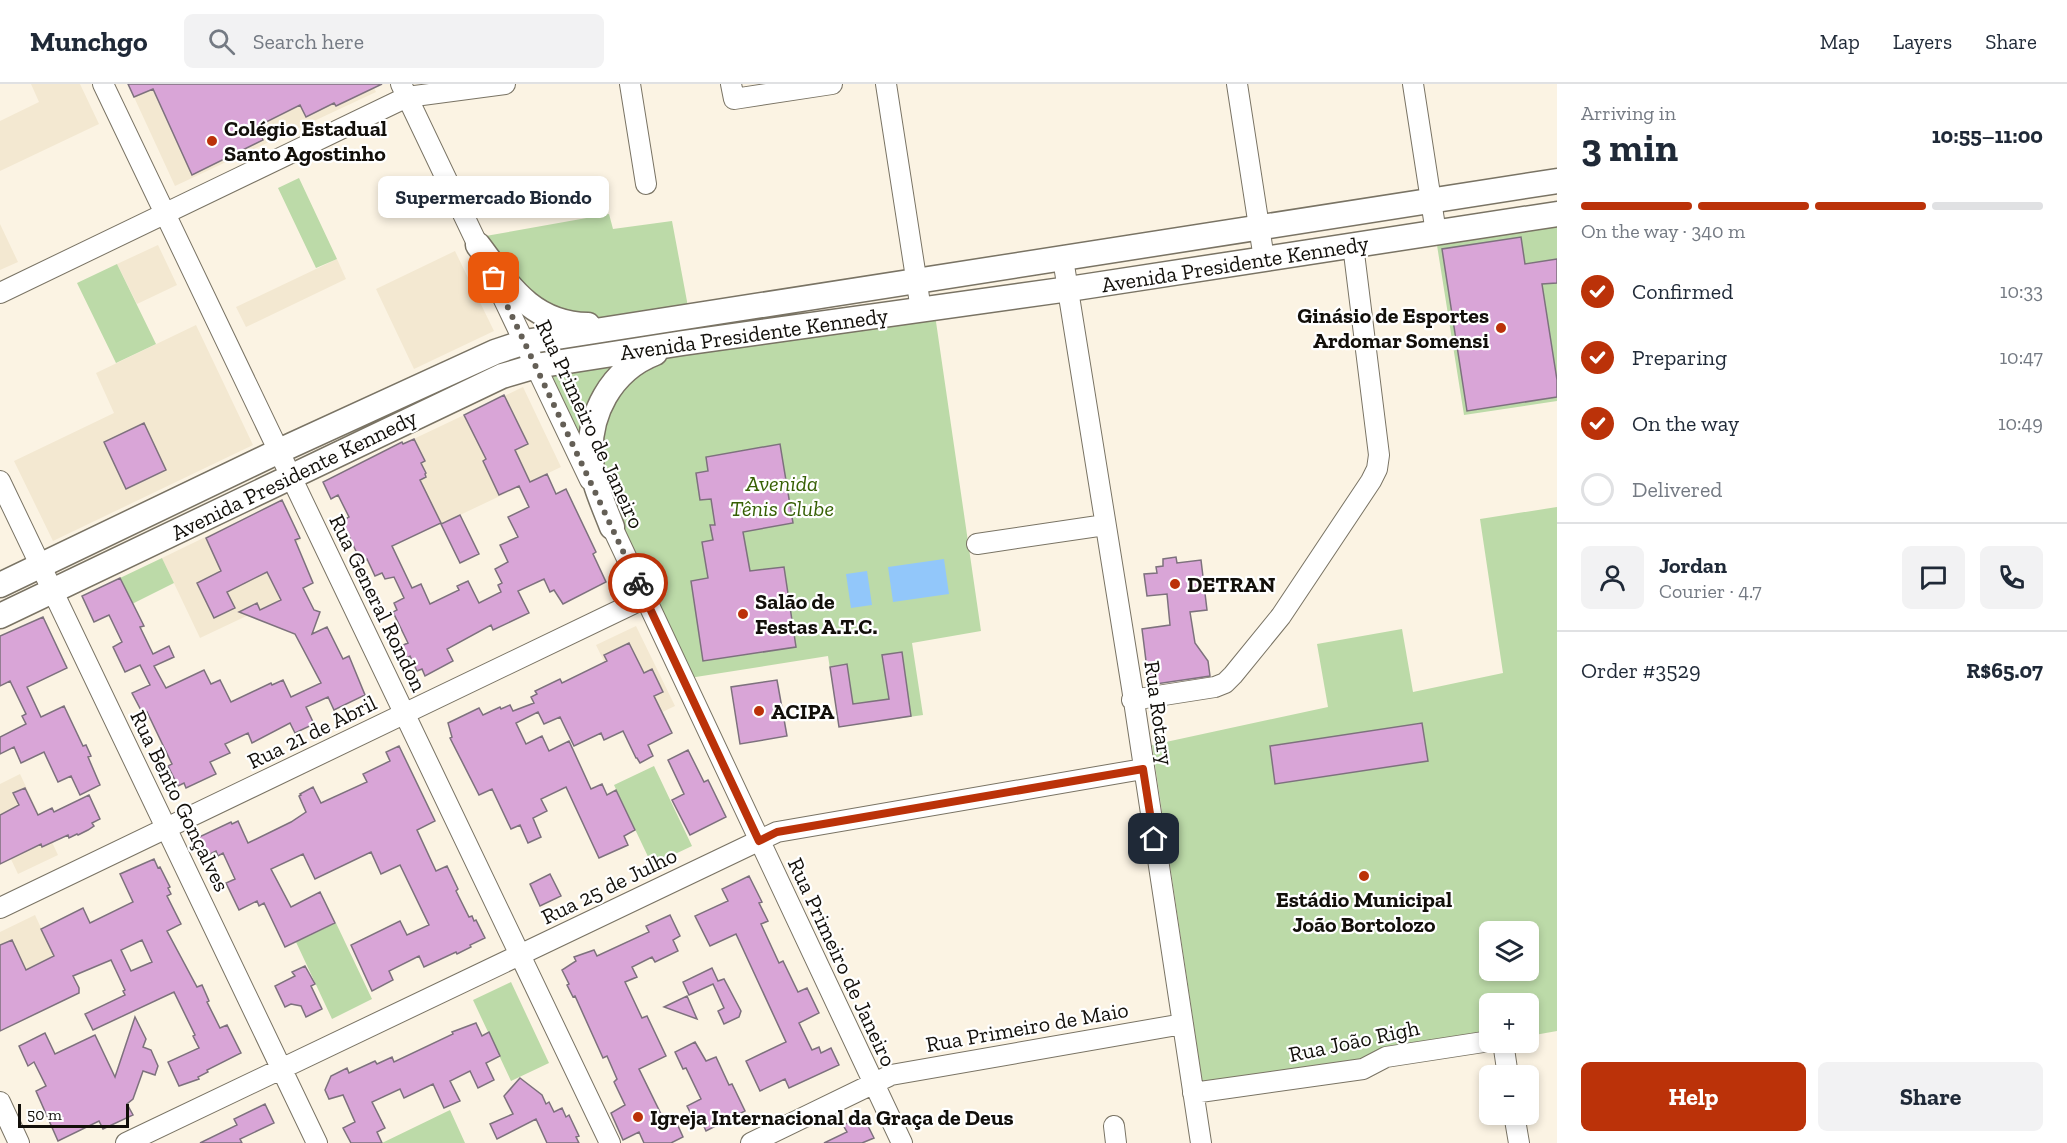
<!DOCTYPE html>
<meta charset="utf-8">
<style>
:root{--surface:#fff;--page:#f2f2f3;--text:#1f2937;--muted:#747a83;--line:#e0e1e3;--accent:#bb3209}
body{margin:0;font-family:"Zilla Slab",serif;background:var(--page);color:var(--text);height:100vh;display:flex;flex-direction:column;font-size:22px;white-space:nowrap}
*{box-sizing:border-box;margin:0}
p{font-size:20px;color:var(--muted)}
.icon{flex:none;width:33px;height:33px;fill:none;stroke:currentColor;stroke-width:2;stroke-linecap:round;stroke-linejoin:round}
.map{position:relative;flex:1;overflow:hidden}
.sheet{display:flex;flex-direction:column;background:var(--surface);width:510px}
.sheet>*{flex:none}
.controls{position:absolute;left:1479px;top:837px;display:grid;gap:12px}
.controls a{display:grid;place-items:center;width:60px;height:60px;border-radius:9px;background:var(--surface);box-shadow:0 3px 9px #0003;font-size:30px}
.scale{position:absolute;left:18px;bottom:15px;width:111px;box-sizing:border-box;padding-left:6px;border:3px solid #120f0a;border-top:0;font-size:16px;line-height:21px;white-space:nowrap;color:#120f0a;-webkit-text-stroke:4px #fff;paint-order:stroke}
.pin{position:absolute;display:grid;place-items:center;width:51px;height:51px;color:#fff;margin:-26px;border-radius:12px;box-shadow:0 3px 9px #0006}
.courier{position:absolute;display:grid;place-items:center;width:60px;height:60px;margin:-30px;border:4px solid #bb3209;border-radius:50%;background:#fff;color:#222;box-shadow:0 2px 8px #0007}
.bubble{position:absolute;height:42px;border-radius:9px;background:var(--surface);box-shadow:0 3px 9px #0003;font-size:20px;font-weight:800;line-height:42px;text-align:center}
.head em{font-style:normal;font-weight:800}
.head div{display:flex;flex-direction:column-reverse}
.head{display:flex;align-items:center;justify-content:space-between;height:102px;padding:0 24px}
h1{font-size:39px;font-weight:800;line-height:45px}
.bar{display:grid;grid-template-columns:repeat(4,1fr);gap:9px 6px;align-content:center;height:72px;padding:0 24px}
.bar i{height:8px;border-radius:4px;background:var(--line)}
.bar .current{background:var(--accent)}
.bar p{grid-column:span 4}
.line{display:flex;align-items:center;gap:15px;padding:0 24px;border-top:2px solid var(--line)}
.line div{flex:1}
.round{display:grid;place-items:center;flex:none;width:63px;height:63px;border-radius:9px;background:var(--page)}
ol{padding:0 24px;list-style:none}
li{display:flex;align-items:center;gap:18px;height:66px}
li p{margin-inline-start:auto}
li .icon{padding:6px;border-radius:50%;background:var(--accent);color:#fff;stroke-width:4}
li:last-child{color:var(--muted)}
li i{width:33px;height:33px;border:3px solid var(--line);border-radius:50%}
.cta{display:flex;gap:12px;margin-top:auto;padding:12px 24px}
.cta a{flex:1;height:69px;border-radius:9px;background:var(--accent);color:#fff;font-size:24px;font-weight:800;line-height:69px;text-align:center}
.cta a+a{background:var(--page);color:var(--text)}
header{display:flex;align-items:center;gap:36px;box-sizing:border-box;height:84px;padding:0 30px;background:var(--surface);border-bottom:2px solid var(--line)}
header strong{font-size:28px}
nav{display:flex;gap:33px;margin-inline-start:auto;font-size:21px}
.search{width:420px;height:54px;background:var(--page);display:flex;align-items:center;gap:15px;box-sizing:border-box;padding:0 21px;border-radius:9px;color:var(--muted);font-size:22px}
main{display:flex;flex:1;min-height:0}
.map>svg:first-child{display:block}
.built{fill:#f3e8d1}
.green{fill:#bcdaa8;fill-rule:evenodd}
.water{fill:#92c7fa}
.building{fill:#d9a5d7;stroke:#7d717d;stroke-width:1.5;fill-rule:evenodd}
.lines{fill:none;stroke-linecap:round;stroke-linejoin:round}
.minor-casing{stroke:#797364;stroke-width:22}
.major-casing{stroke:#797364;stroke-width:27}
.minor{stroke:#fff;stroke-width:20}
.major{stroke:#fff;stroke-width:24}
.done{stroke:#645f56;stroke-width:6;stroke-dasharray:0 10.8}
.route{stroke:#bb3209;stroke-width:8}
.poi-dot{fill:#bb3209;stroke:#fff;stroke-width:2}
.labels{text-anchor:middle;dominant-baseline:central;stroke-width:4.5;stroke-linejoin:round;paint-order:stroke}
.poi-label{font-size:22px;font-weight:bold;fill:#120f0a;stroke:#fff;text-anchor:start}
.street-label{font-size:22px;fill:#120f0a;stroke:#fff}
.park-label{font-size:22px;font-style:italic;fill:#366005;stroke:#fff}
</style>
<header>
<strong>Munchgo</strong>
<div class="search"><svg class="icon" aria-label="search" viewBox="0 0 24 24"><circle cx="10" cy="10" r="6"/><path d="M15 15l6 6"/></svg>Search here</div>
<nav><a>Map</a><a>Layers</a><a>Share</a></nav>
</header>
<main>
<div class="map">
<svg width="1557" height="1059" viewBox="0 0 1557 1059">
<rect width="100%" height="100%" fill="#fbf3e3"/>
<!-- built -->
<path class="built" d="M31 0H80L99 40 0 87V37L39 18Z
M128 0H372L376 8 175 102Z
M0 140 18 178 0 186Z
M158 161 177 201 137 220 117 180Z
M455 167 494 247 414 285 376 205Z
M337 175 346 195 246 243 236 223Z
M196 241 253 361 53 457 14 377 114 329 96 289Z
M523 303 561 383 441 440 403 360Z
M282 416 301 456 261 475 280 516 200 554 162 474Z
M636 542 675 622 635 641 596 561Z
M20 690 58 771 18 790 0 752V700Z
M35 831 54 872 0 898V848Z"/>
<!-- green -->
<path class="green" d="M299 94 337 175 316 184 278 104Z
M609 130 613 145 672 137 689 228 585 237 544 225 480 153Z
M1557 136V317L1464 331 1436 155Z
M117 180 156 260 116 279 77 199Z
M934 224 981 547 912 559 923 631 839 643 828 572 683 595 612 443 592 351 628 284 651 270Z
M639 271 585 376 543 287Z
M1557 423V947L1529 952 1528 920H1490L1489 957 1203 1002 1152 661 1328 623 1317 560 1402 545 1413 608 1503 589 1480 435ZM1490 848H1528V886H1490Z
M162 474 174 499 132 520 120 494Z
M654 682 692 762 652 781 614 701Z
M336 839 372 915 332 935 296 858Z
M511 898 549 979 511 997 473 916Z
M450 1026 465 1059H382Z"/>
<!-- water -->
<path class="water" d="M944 475 949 510 893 518 888 483Z
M867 487 872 521 851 524 846 490Z"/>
<!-- building -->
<path class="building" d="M128 0H382L336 22 334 19 306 33 300 21 256 43 263 56 192 91 153 5 134 13Z
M1521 153 1525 180 1557 175V199L1542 200 1557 296V313L1467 327 1442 165Z
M504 311 528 360 515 366 530 398 547 390 556 410 566 405 596 468 593 470 606 498 563 520 554 506 550 508 544 495 518 507 529 529 493 546 491 541 447 565 453 577 425 592 422 585 417 587 410 572 407 574 401 562 408 559 393 528 397 526 394 519 404 514 394 493 385 495 382 489 375 492 367 475 361 478 342 437 349 433 338 411 331 415 323 398 402 358 403 360 414 355 425 377 421 379 426 389 425 390 426 393 420 396 441 439 392 462 412 504 421 500 430 520 459 506 457 502 468 497 479 519 501 508 498 501 502 499 495 485 508 478 500 461 518 453 508 433 529 423 519 402 499 411 483 377 486 375 464 331Z
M144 339 166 386 126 405 104 358Z
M780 360 793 439 743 448 750 487 784 483 796 563 703 577 691 497 708 494 702 458 713 456 710 441H715L711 415 700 416 696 389 708 387 706 373Z
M282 416 300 454 295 456 313 499 303 504 314 526 320 528 312 550 327 543 343 575 349 572 365 611 334 626 328 613 306 623 314 640 295 649 290 639 252 659 248 649 225 660 230 669 210 678 216 690 186 704 184 699 178 702 168 682 172 680 147 628 143 630 132 609 150 601 140 581 125 588 113 563 122 558 109 531 94 538 82 512 120 494 144 542 140 543 153 570 169 562 174 573 154 582 166 604 204 586 211 600 220 596 231 618 271 599 272 601 283 596 291 613 321 599 295 550 239 528 257 519 260 526 281 516 267 488 227 508 235 524 214 534 197 499 221 487 206 454Z
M460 431 479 470 460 479 441 440Z
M1176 473 1177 479 1201 476 1207 526 1190 528 1195 559 1208 577 1210 592 1149 601 1142 545 1170 541 1167 510 1147 512 1144 490 1157 489 1156 483 1163 482V475Z
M43 533 67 584 27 603 41 633 64 622 83 662 86 661 91 672 88 673 100 701 80 711 71 692 58 698 44 668 21 679 14 663 0 670V653L26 640 22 632 26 630 10 597 0 602V552Z
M629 559 644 589 652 585 663 608 654 612 672 649 648 661 653 672 640 679 637 674H636L623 647 604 656 601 649 574 662 560 633 544 640 538 628 516 639 526 660 542 652 549 667 569 657 591 705 602 700 607 711 616 706 635 746 624 752 628 761 599 774 566 703 541 715 547 727 533 734 541 753 528 759 520 741 511 745 492 705 479 711 450 654 452 653 448 639 479 624 483 631 500 623 501 625 510 621 513 627 534 619 531 613 537 610 535 607 560 595 562 599 607 577 604 571Z
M902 568 911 632 839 643 830 583 847 580 853 620 889 615 882 571Z
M777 596 787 652 740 660 731 603Z
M1422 639 1428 677 1275 700 1270 662Z
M399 662 435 737 417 746 436 787 447 782 458 805 456 807 469 833 472 832 474 837 476 836 485 854 470 861 471 863 457 870 456 868 424 883 419 872 389 887 393 896 372 907 351 861 400 837 407 851 429 841 400 781 381 790 371 768 315 795 303 770 271 785 291 823 320 808 335 839 285 863 264 819 259 822 257 817 239 826 226 799 235 795 223 769 218 772 216 767 206 772 197 754 231 738 232 740 238 737 248 759 291 738 306 728 299 712 301 711 300 710 313 703 321 719 367 698 363 690 390 677 386 668Z
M688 666 704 698 708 696 726 733 690 751 672 716 684 710 668 676Z
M25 704 38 731 52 724 54 728 89 711 100 735 92 739 94 742 88 746 78 751 77 750 69 754 68 751 42 763 41 760 0 780V731L19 721 13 709Z
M154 775 158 784 160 783 170 803 168 804 171 810 167 812 181 840 167 847 197 903 202 901 209 917 207 918 220 944 227 941 241 969 207 986 208 988 198 993 199 995 179 1002 168 978 199 964 193 952 195 951 174 908 93 946 85 930 125 911 123 907 125 906 111 876 73 892 79 904V909L0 947V861L12 856 26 886 54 872 41 845 83 824 90 839 133 818 120 790ZM142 856 152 878 131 887 121 866Z
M550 790 561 812 540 822 530 800Z
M749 792 762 818 759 819 768 837 761 840 779 879 783 877 798 908 807 904 819 929 799 939 812 966 819 963 821 969 831 964 839 981 789 1004 785 995 760 1007 746 977 786 958 736 850 710 862 695 832 728 817 722 805Z
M670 831 680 852 673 856 678 867 655 878 652 873 632 883 637 893 625 898 642 934 647 932 666 972 639 985 664 1036 674 1033 683 1053 671 1059H644L639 1048 623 1056 611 1029 625 1021 614 998 617 995 607 972 603 974 575 912 573 913 567 901 569 900 562 886 576 877 574 873 594 866 597 872 649 848 646 842Z
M305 882 315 900 311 902 322 925 306 933 301 922 291 920 285 923 275 902 295 892 292 888Z
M712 884 718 897 724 895 741 927 739 933 724 940 718 927 724 924 713 900 689 911 683 898Z
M687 912 697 935 664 923Z
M135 933 146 955 143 963 151 966 158 982 155 991 143 987 133 1015 127 1020 133 1031 103 1045 99 1037 58 1057 36 1007 46 1002 34 978 28 982 19 962 45 949 55 970 95 951 115 993Z
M476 939 482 952 489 948 500 972 486 979 494 996 478 1004 470 987 450 997 460 1017 444 1024 433 1000 404 1014 400 1005 372 1018 385 1044 377 1048 382 1059H351L343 1044 355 1038 343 1011 329 1015 325 1006 331 992 347 984 349 989 375 977 377 980 392 973 394 978 453 950 452 948Z
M695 958 706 977 716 973 729 1001 732 1000 745 1027 706 1047 699 1031 693 1034 687 1022 701 1015 686 984 683 985 675 968Z
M520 994 542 1011 546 1020 549 1018 554 1028 562 1024 566 1033 569 1031 579 1052 576 1053 579 1059H547L536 1035 497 1055 490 1040 513 1030 504 1012Z
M265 1020 274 1039 240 1055 242 1059H200L237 1041 234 1035Z
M863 1032 874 1054 862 1059H824L847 1048 843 1041Z"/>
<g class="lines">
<!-- minor casing -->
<g class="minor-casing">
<path id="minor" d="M103 0 610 1059
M401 0 590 396
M630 0 646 100
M731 0 734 15 832 0
M886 0 921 226
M1237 0 1264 175
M1413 0 1436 149
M1063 175 1132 604 1201 1059
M0 209 407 13 505 0
M0 397 317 1059
M606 430 902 1059
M977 460 1105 441
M1132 616 1215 603 1225 599 1233 591 1281 532 1371 397 1377 385 1379 371 1353 161
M0 824 645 514
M1503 958 1508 992
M1193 1009 1363 985 1386 973 1490 957
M0 1018 19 1059
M1514 1030 1519 1059
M1114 1042 1116 1059
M126 1059 777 748 1143 685
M751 1059 891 991 1183 940"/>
</g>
<!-- major casing -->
<g class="major-casing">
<path id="major" d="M478 161C509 202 532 240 588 241
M612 443C604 422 593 399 591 377 587 331 611 286 655 269
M0 501 279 367 495 268 525 258 1557 97
M0 532 502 292 536 282 683 259 1069 205 1557 130"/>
</g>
<!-- minor -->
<use href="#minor" class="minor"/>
<!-- major -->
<use href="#major" class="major"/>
</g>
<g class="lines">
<!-- done -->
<path class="done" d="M494 194 638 499"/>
<!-- route -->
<path class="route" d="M638 499 759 757 777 748 1143 685 1154 755"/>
</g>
<!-- markers -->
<g class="poi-dot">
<circle cx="212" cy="57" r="6"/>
<circle cx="1501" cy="244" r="6"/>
<circle cx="1175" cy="500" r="6"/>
<circle cx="743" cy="530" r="6"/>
<circle cx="759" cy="627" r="6"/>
<circle cx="1364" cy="792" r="6"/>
<circle cx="638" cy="1033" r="6"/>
</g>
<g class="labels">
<!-- poi labels -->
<g class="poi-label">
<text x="224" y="44">Colégio Estadual<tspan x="224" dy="25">Santo Agostinho</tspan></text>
<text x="1489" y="231" text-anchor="end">Ginásio de Esportes<tspan x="1489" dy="25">Ardomar Somensi</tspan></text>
<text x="1187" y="500">DETRAN</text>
<text x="755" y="517">Salão de<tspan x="755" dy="25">Festas A.T.C.</tspan></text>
<text x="771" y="627">ACIPA</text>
<text x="1364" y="815" text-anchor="middle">Estádio Municipal<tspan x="1364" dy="25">João Bortolozo</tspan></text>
<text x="650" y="1033">Igreja Internacional da Graça de Deus</text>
</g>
<!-- street labels -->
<g class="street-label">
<text transform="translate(1235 180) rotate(-9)">Avenida Presidente Kennedy</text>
<text transform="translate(754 250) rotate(-8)">Avenida Presidente Kennedy</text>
<text transform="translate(590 340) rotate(65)">Rua Primeiro de Janeiro</text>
<text transform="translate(294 391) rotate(-26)">Avenida Presidente Kennedy</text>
<text transform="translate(378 519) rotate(64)">Rua General Rondon</text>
<text transform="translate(1159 629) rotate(82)">Rua Rotary</text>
<text transform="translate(312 648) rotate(-26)">Rua 21 de Abril</text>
<text transform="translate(180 717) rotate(64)">Rua Bento Gonçalves</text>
<text transform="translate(609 802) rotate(-26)">Rua 25 de Julho</text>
<text transform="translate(842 878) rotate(65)">Rua Primeiro de Janeiro</text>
<text transform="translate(1027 943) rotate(-10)">Rua Primeiro de Maio</text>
<text transform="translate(1354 957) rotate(-12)">Rua João Righ</text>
</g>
<!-- park labels -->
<g class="park-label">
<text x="782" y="399">Avenida<tspan x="782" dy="25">Tênis Clube</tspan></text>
</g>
</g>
</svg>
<div class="controls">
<a><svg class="icon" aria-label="layers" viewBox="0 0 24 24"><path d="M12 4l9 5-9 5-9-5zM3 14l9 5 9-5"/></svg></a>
<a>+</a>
<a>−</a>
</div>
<div class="scale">50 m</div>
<div class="pin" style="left:494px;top:194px;background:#ea580c"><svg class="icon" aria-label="bag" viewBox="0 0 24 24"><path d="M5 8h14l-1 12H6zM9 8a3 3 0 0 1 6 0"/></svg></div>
<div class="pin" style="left:1154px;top:755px;background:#1f2937"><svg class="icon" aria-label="home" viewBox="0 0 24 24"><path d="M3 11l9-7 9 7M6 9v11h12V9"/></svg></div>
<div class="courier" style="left:638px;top:499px"><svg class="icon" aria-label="bike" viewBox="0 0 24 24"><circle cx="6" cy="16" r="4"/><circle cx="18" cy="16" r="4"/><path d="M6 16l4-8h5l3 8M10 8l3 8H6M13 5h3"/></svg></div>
<div class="bubble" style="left:378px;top:92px;width:231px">Supermercado Biondo</div>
</div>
<section class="sheet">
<div class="head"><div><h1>3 min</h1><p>Arriving in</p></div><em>10:55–11:00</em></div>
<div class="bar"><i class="current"></i><i class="current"></i><i class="current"></i><i></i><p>On the way · 340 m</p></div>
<ol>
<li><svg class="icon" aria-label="check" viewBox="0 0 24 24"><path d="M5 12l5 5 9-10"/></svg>Confirmed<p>10:33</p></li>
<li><svg class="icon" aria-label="check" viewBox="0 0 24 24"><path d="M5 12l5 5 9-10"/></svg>Preparing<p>10:47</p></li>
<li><svg class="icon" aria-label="check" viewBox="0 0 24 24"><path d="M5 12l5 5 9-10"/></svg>On the way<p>10:49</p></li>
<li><i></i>Delivered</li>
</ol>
<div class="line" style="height:108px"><a class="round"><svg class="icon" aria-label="person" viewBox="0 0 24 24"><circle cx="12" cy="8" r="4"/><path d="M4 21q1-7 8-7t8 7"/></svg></a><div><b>Jordan</b><p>Courier · 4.7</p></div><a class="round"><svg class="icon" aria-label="chat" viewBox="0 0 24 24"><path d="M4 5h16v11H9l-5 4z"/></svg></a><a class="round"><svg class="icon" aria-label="phone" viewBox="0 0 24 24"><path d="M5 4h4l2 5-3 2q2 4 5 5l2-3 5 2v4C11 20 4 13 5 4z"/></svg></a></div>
<div class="line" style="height:78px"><div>Order #3529</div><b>R$65.07</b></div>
<div class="cta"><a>Help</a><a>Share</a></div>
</section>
</main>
